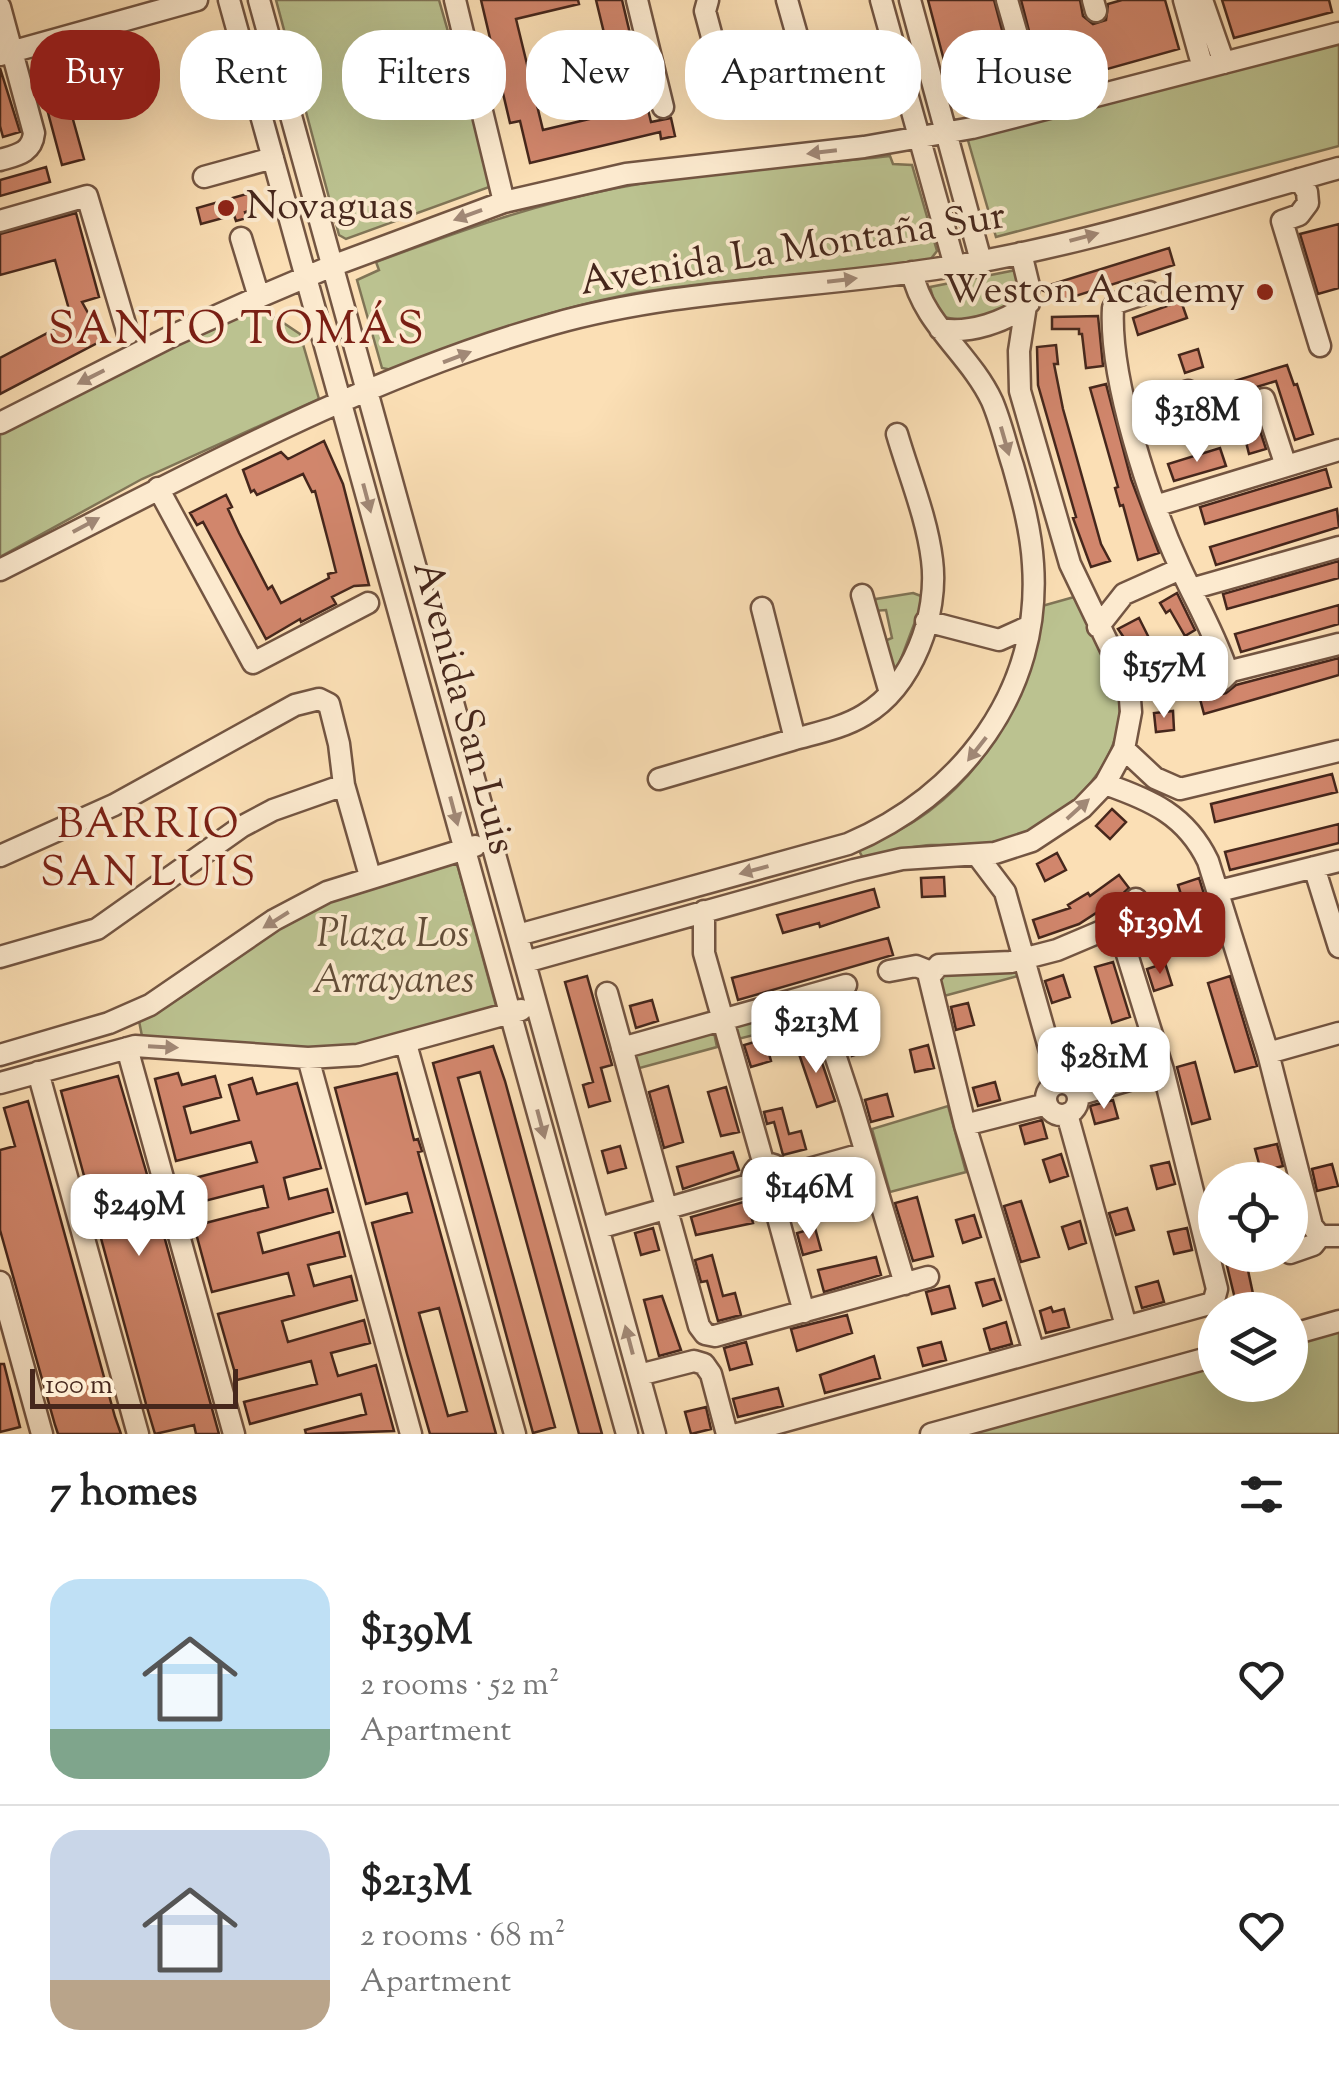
<!DOCTYPE html>
<meta charset="utf-8">
<style>
body{margin:0;font-family:"Sorts Mill Goudy",serif;background:#f2f2f2;color:#222;height:100vh;display:flex;flex-direction:column;font-size:38px;white-space:nowrap}
*{box-sizing:border-box;margin:0}
p{font-size:32px;color:#767676}
.icon{flex:none;width:55px;height:55px;fill:none;stroke:currentColor;stroke-width:2;stroke-linecap:round;stroke-linejoin:round}
.map{position:relative;height:1434px;overflow:hidden}
.details{display:flex;flex-direction:column;background:#fff;flex:1}
.details>*{flex:none}
.banner{position:absolute;left:30px;top:30px;width:1280px;height:90px;display:flex;gap:20px}
.tools{position:absolute;left:1198px;top:1162px;display:grid;gap:20px}
.tools a{display:grid;place-items:center;width:110px;height:110px;border-radius:50%;background:#fff;box-shadow:0 10px 40px #0002;font-size:50px}
.scale{position:absolute;left:30px;bottom:25px;width:208px;box-sizing:border-box;padding-left:10px;border:5px solid #46271c;border-top:0;font-size:28px;line-height:35px;white-space:nowrap;color:#46271c;-webkit-text-stroke:8px #fceacf;paint-order:stroke}
.price{position:absolute;translate:-50% -85px;padding:0 22px;border-radius:20px;background:#fff;color:#222;font-size:32px;line-height:65px;filter:drop-shadow(0 2px 5px #0008)}
.price::after{content:'';position:absolute;left:50%;top:60px;width:30px;height:22px;margin-left:-15px;background:inherit;clip-path:polygon(0 0,100% 0,50% 100%)}
.price.selected{background:#8f2418;color:#fff}
ul{padding:0;list-style:none}
li{display:flex;align-items:center;gap:30px;height:250px;padding:0 50px}
li+li{border-top:2px solid #e0e0e0}
li span{display:grid;place-items:center;flex:none;width:280px;height:200px;border-radius:30px;color:#555}
li>.icon{margin-inline-start:auto}
span .icon{width:120px;height:120px;fill:#fffc;stroke-width:1}
li b{font-size:42px}
h2{display:flex;justify-content:space-between;align-items:center;height:120px;padding:0 50px;font-size:42px}
.chip{padding:0 35px;border-radius:40px;background:#fff;box-shadow:0 10px 40px #0002;font-size:35px;line-height:90px}
.chip.selected{background:#8f2418;color:#fff}
.map>svg:first-child{display:block}
.green{fill:#bbc290;stroke:#807456;stroke-width:2.5}
.building{fill:#d1866c;stroke:#46271c;stroke-width:2.5;fill-rule:evenodd}
.lines{fill:none;stroke-linecap:round;stroke-linejoin:round}
.minor-casing{stroke:#735542;stroke-width:25}
.minor{stroke:#fceacf;stroke-width:20}
.oneway{fill:#a18876}
.poi-dot{fill:#8f2418;stroke:#fceacf;stroke-width:4}
.labels{text-anchor:middle;dominant-baseline:central;stroke-width:8;stroke-linejoin:round;paint-order:stroke}
.poi-label{font-size:40px;fill:#46271c;stroke:#fceacf;text-anchor:start}
.street-label{font-size:40px;fill:#46271c;stroke:#fceacf}
.park-label{font-size:40px;font-style:italic;fill:#634e39;stroke:#fceacf}
.neighbourhood-label{font-size:42px;letter-spacing:2.5px;fill:#7a1f14;stroke:#fceacf}
.quarter-label{font-size:45px;letter-spacing:2.5px;fill:#7a1f14;stroke:#fceacf}
</style>
<div class="map">
<svg width="1339" height="1434" viewBox="0 0 1339 1434">
<rect width="100%" height="100%" fill="#fbdfb5"/>
<filter id="stains"><feTurbulence type="fractalNoise" baseFrequency=".002" numOctaves="4"/><feColorMatrix values="0 0 0 0 .2 0 0 0 0 .09 0 0 0 0 .02 0 0 0 .5 -.17"/></filter>
<radialGradient id="worn" r=".72"><stop offset=".6" stop-color="#630" stop-opacity="0"/><stop offset="1" stop-color="#630" stop-opacity=".3"/></radialGradient>
<!-- green -->
<path class="green" d="M276,0H439L492,186L346,239L339,235Z
M1339,40V146L996,237L967,137Z
M890,156L893,164L912,165L937,251L930,260C836,274 742,276 648,291C560,305 475,337 392,370L382,368L357,280L379,270L376,262C455,233 534,204 617,188C707,171 800,166 890,156Z
M1016,270C1018,277 1022,286 1020,294C1013,317 956,326 938,314L930,287Z
M253,311L276,318L300,334L319,399L142,479L0,557V432L169,347Z
M913,593L921,596L922,603L898,667L892,670L882,642L892,638L886,610L873,611L872,604L876,599Z
M1074,597C1088,626 1109,656 1117,687C1134,753 1068,824 1007,839C981,846 957,844 931,845C908,846 885,853 863,858L857,847C962,817 1031,711 1042,606Z
M452,862L457,864L496,1006L494,1011C444,1025 394,1042 343,1048C280,1056 205,1042 142,1036L139,1021C194,995 240,950 293,919C342,891 398,878 452,862Z
M1016,970L1018,976L944,996L938,978L944,973Z
M812,1006L814,1020L738,1039L736,1026Z
M713,1028L717,1047L636,1069L632,1053Z
M948,1106L966,1172L890,1192L872,1129Z
M1339,1318V1434H921L1215,1353V1385H1290V1332Z"/>
<!-- building -->
<path class="building" d="M481,0H578L579,4L516,19L543,130L623,111L596,0H622L651,122L671,118L675,136L661,139L660,132L530,163L520,121L510,123Z
M928,0H994L1009,56L1020,65L1031,62L1035,54L1021,0H1080L1083,16L1093,24L1106,20L1108,4L1122,0H1165L1179,49L1007,97L1001,75L978,106L956,90L978,59L946,68Z
M1222,0H1329L1332,12L1234,38Z
M67,64L72,92L58,95L50,69Z
M0,68L20,132L3,137L0,126Z
M67,98L84,159L62,165L47,109L52,107L51,103Z
M46,167L50,182L0,196V180Z
M250,193L255,209L245,212L247,218L236,221L234,215L201,224L197,208Z
M76,213L99,297L82,302L103,340L0,394V358L72,320L55,260L0,275V234Z
M1339,224V288L1318,294L1300,234Z
M1169,248L1174,265L1063,300L1042,290L1043,287Z
M1181,301L1187,318L1138,335L1133,318Z
M1098,316L1103,366L1086,368L1082,334H1079V329H1052V317Z
M1056,345L1058,364H1054L1063,409L1101,544L1110,561L1091,567L1073,518L1076,517L1038,385L1037,347Z
M1198,349L1203,367L1185,373L1179,355Z
M1287,365L1294,385L1297,384L1313,434L1295,440L1276,381L1250,389L1251,403L1266,449L1249,454L1231,382Z
M1106,384L1131,479L1159,553L1138,560L1123,505L1120,506L1115,488L1118,487L1090,388Z
M1206,400L1212,417L1158,433L1154,417Z
M324,441L343,484L369,585L354,586L332,597L336,604L301,622L300,619L266,639L203,522L197,525L190,513L226,495L232,507L228,509L239,533L268,589L272,586L281,603L329,578L328,574L336,572L330,548L315,491L312,492L303,474L257,495L254,490L251,492L243,470L281,452L288,459Z
M1220,448L1226,466L1174,481L1168,464Z
M1326,469L1331,487L1205,524L1200,507Z
M1337,509L1339,527L1216,565L1210,547Z
M1339,561V578L1227,609L1223,594Z
M1177,593L1195,630L1185,636L1170,610L1166,613L1160,603Z
M1339,605V624L1241,652L1235,634Z
M1139,618L1156,652L1140,661L1118,629Z
M1339,658V675L1204,714L1200,699L1226,693L1236,685Z
M1167,673L1172,692L1154,696L1149,678Z
M1173,711L1174,730L1156,732L1154,713Z
M1332,774L1337,792L1215,822L1211,804Z
M1112,809L1126,822L1110,839L1096,826Z
M1339,824V843L1230,870L1225,852Z
M1057,853L1066,870L1045,881L1037,864Z
M1119,875L1129,888L1116,900L1079,924L1039,938L1033,920L1070,908L1068,905L1088,893L1090,896Z
M944,877L945,896L922,897L921,878Z
M1199,878L1216,933L1195,939L1178,885Z
M874,889L879,907L820,927L819,923L783,933L777,915Z
M888,938L893,955L738,1000L732,978Z
M1113,962L1130,1017L1112,1023L1095,967Z
M1165,963L1172,985L1154,991L1147,969Z
M1063,975L1070,997L1052,1003L1045,981Z
M587,976L612,1065L601,1068L610,1101L589,1107L583,1085L593,1082L565,982Z
M1230,976L1257,1066L1235,1072L1208,983Z
M652,1000L658,1021L636,1028L630,1006Z
M968,1003L974,1025L956,1030L951,1007Z
M863,1028L870,1050L852,1056L845,1034Z
M765,1039L771,1061L751,1067L744,1045Z
M816,1045L835,1101L817,1107L798,1051Z
M928,1045L934,1068L915,1072L910,1050Z
M493,1046L505,1081L602,1434H579L480,1072L458,1078L555,1427L533,1433L523,1397L433,1063Z
M1100,1050L1106,1072L1084,1078L1077,1056Z
M1195,1062L1210,1119L1192,1124L1177,1067Z
M178,1073L182,1085L215,1076L221,1097L184,1107L191,1133L239,1120L229,1085L252,1078L257,1094L297,1083L321,1168L284,1178L289,1199L327,1189L333,1212L258,1233L263,1253L339,1232L345,1256L308,1265L314,1286L351,1276L357,1300L282,1321L288,1342L364,1320L370,1343L331,1353L338,1376L376,1365L394,1431L306,1434L305,1430L366,1414L361,1394L250,1424L244,1402L317,1384L311,1361L237,1380L218,1314L294,1295L288,1273L212,1292L194,1226L268,1207L263,1186L189,1205L183,1181L257,1162L251,1142L176,1161L155,1079Z
M397,1073L414,1140L418,1139L422,1151L418,1152L421,1163L496,1434H430L407,1354L372,1223L412,1212L407,1193L366,1204L335,1088ZM439,1308L467,1411L448,1416L419,1313Z
M118,1076L146,1171L219,1434H196L194,1425L155,1434L146,1404L61,1091Z
M995,1082L1000,1100L978,1106L973,1088Z
M668,1086L683,1142L664,1148L649,1092Z
M726,1087L739,1132L721,1136L708,1092Z
M887,1094L893,1116L871,1122L865,1100Z
M1113,1100L1118,1118L1095,1124L1090,1106Z
M28,1101L115,1417L121,1434H58L55,1425L0,1230V1150L15,1146L4,1108Z
M782,1108L789,1134L801,1131L806,1149L783,1155L774,1122L767,1124L764,1112Z
M1042,1120L1047,1138L1025,1144L1020,1126Z
M1277,1144L1283,1166L1261,1171L1255,1149Z
M620,1146L626,1168L608,1173L602,1151Z
M733,1152L739,1170L683,1189L677,1167Z
M1061,1154L1068,1176L1050,1182L1043,1160Z
M1169,1162L1175,1184L1157,1189L1151,1166Z
M1332,1164L1338,1186L1317,1191L1312,1169Z
M816,1184L821,1202L799,1209L794,1191Z
M917,1197L933,1256L913,1261L895,1203Z
M747,1201L753,1223L696,1235L691,1217Z
M1021,1201L1039,1257L1021,1262L1004,1206Z
M1127,1208L1134,1230L1116,1235L1109,1213Z
M974,1215L981,1237L963,1243L956,1220Z
M1080,1221L1086,1243L1069,1249L1062,1227Z
M653,1228L659,1250L641,1255L635,1233Z
M815,1228L821,1250L803,1255L797,1233Z
M1187,1228L1192,1250L1174,1254L1168,1232Z
M712,1255L723,1296L735,1293L741,1315L718,1321L707,1281L701,1282L695,1260Z
M876,1257L881,1275L824,1292L818,1270Z
M1246,1261L1255,1303L1237,1307L1227,1266Z
M994,1279L1001,1300L983,1306L976,1283Z
M1158,1281L1164,1302L1142,1308L1136,1287Z
M949,1286L955,1308L932,1314L926,1292Z
M662,1296L681,1350L659,1356L644,1300Z
M1051,1307L1053,1312L1064,1309L1069,1327L1046,1333L1040,1311Z
M847,1315L852,1333L797,1351L791,1329Z
M1006,1322L1012,1344L990,1350L984,1329Z
M746,1342L752,1364L730,1370L724,1348Z
M941,1342L946,1360L923,1366L918,1348Z
M874,1356L880,1378L825,1393L820,1375Z
M0,1364H4L20,1427L0,1432Z
M778,1388L783,1406L738,1417L733,1399Z
M706,1407L711,1429L691,1434L685,1412Z"/>
<g class="lines">
<!-- minor casing -->
<g class="minor-casing">
<path id="minor" d="M229,0L627,1434
M259,0L655,1434
M455,0L504,202
M637,0L663,107
M708,0L705,11L720,67
M787,0L804,60
M881,0L955,266
M910,0L981,261
M1007,0L1022,52
M1093,0L1096,11
M1184,0L1203,68
M1202,0L1224,63
M0,7L34,133C32,153 17,155 0,160
M0,55L197,0
M204,177L273,158
M1299,179L1307,192L1308,203L1299,215L1282,221L1320,346
M0,221L87,196L128,334
M241,238L259,297
M1149,292L1116,303L1113,308C1109,379 1150,502 1180,567C1195,600 1213,631 1225,665L1231,671
M940,329C969,334 1007,322 1029,303
M1264,399L1286,466
M1128,411L1188,391
M0,423L174,335L259,297L332,266L504,202L626,174L864,147L972,128L1339,33
M158,488L253,663L368,603
M1155,506L1339,450
M0,570C180,480 358,379 553,324C677,289 808,289 935,269C1071,249 1206,205 1339,168
M1191,589L1339,547
M862,595L890,693
M762,608L795,739
M926,621L999,640L1030,626
M1098,627L1124,594L1180,569
M1202,686L1222,680L1231,671L1339,644
M1124,749L1155,778L1180,789L1339,751
M659,779C703,766 747,753 792,740C816,733 843,728 864,715C913,686 939,614 932,560C927,518 909,475 897,434
M1105,784C1151,800 1186,815 1208,861L1268,1053L1312,1226L1320,1236
M977,855L1005,892L1059,1083
M0,856L114,805L295,705L319,699L329,704L339,744L344,785L370,876
M1314,867L1339,947
M1219,891L1339,861
M704,911V953L764,1165
M1109,928L1136,899
M518,935L848,844C962,796 1042,691 1033,564C1031,530 1022,498 1013,466C1006,445 1001,422 992,401C970,354 923,324 912,272
M0,957L97,929L241,827L273,810L344,785
M525,962L854,870L902,859L995,853L1032,841L1082,808L1105,784L1124,749L1131,712L1129,687L1070,564L1020,391L1019,351L1029,286L1021,253
M889,971L916,966L931,972
M607,993L699,1326L705,1334L715,1336L928,1277
M815,994L851,1103L905,1284
M406,1044L515,1434
M127,1048L234,1434
M622,1048L846,985
M1268,1053L1339,1033
M0,1055L109,1023L150,1005L274,920L327,892L475,846
M308,1058L411,1434
M38,1072L138,1434
M1046 1099a16 16 0 1 1 32 0a16 16 0 1 1-32 0Z
M0,1083L135,1046L308,1058L358,1055L521,1010
M1078,1095L1163,1070
M1067,1114L1126,1326
M965,1125L1047,1104
M752 1180a16 16 0 1 1 32 0a16 16 0 1 1-32 0Z
M784,1176L866,1153
M772,1196L804,1312
M599,1228L752,1184
M1290,1253L1313,1245L1320,1236H1339
M0,1282L42,1434
M1290,1335L1339,1321
M639,1375L694,1361L704,1364L711,1374L727,1434
M738,1434L1209,1304L1214,1300L1217,1289L1163,1070L1122,938L1117,931L1109,928L1057,950L1011,962L939,965L929,977L965,1125L1034,1352
M931,1434L1215,1356"/>
</g>
<!-- minor -->
<use href="#minor" class="minor"/>
</g>
<!-- one-way arrows -->
<defs><path id="oneway-solid" d="M-6-.8H1V-3.2L6.5 0L1 3.2V.8H-6Z" transform="scale(2.5)"/></defs>
<g class="oneway">
<use href="#oneway-solid" transform="translate(822 152) rotate(173)"/>
<use href="#oneway-solid" transform="translate(468 215) rotate(160)"/>
<use href="#oneway-solid" transform="translate(1084 237) rotate(-15)"/>
<use href="#oneway-solid" transform="translate(842 280) rotate(-7)"/>
<use href="#oneway-solid" transform="translate(457 357) rotate(-21)"/>
<use href="#oneway-solid" transform="translate(91 377) rotate(153)"/>
<use href="#oneway-solid" transform="translate(1005 441) rotate(74)"/>
<use href="#oneway-solid" transform="translate(367 498) rotate(75)"/>
<use href="#oneway-solid" transform="translate(86 525) rotate(-28)"/>
<use href="#oneway-solid" transform="translate(977 749) rotate(128)"/>
<use href="#oneway-solid" transform="translate(1078 809) rotate(-42)"/>
<use href="#oneway-solid" transform="translate(454 811) rotate(75)"/>
<use href="#oneway-solid" transform="translate(754 870) rotate(165)"/>
<use href="#oneway-solid" transform="translate(276 920) rotate(148)"/>
<use href="#oneway-solid" transform="translate(163 1047) rotate(3)"/>
<use href="#oneway-solid" transform="translate(541 1124) rotate(75)"/>
<use href="#oneway-solid" transform="translate(629 1340) rotate(-105)"/>
</g>
<!-- markers -->
<g class="poi-dot">
<circle cx="226" cy="208" r="10"/>
<circle cx="1265" cy="292" r="10"/>
</g>
<g class="labels">
<!-- poi labels -->
<g class="poi-label">
<text x="246" y="208">Novaguas</text>
<text x="1245" y="292" text-anchor="end">Weston Academy</text>
</g>
<!-- street labels -->
<g class="street-label">
<text transform="translate(793 251) rotate(-9)">Avenida La Montaña Sur</text>
<text transform="translate(462 708) rotate(75)">Avenida San Luis</text>
</g>
<!-- park labels -->
<g class="park-label">
<text x="393" y="936">Plaza Los<tspan x="393" dy="46">Arrayanes</tspan></text>
</g>
<!-- neighbourhood labels -->
<g class="neighbourhood-label">
<text x="149" y="827">BARRIO<tspan x="149" dy="48">SAN LUIS</tspan></text>
</g>
<!-- quarter labels -->
<g class="quarter-label">
<text x="237" y="332">SANTO TOMÁS</text>
</g>
</g>
<rect width="100%" height="100%" filter="url(#stains)"/>
<rect width="100%" height="100%" fill="url(#worn)"/>
</svg>
<div class="tools">
<a><svg class="icon" aria-label="locate" viewBox="0 0 24 24"><circle cx="12" cy="12" r="6"/><path d="M12 2v4M12 18v4M2 12h4M18 12h4"/></svg></a>
<a><svg class="icon" aria-label="layers" viewBox="0 0 24 24"><path d="M12 4l9 5-9 5-9-5zM3 14l9 5 9-5"/></svg></a>
</div>
<div class="scale">100 m</div>
<b class="price" style="left:1197px;top:465px">$318M</b>
<b class="price" style="left:1164px;top:721px">$157M</b>
<b class="price selected" style="left:1160px;top:977px">$139M</b>
<b class="price" style="left:816px;top:1076px">$213M</b>
<b class="price" style="left:1104px;top:1112px">$281M</b>
<b class="price" style="left:809px;top:1242px">$146M</b>
<b class="price" style="left:139px;top:1259px">$249M</b>
<div class="banner">
<a class="chip selected">Buy</a>
<a class="chip">Rent</a>
<a class="chip">Filters</a>
<a class="chip">New</a>
<a class="chip">Apartment</a>
<a class="chip">House</a>
</div>
</div>
<section class="details">
<h2>7 homes<svg class="icon" aria-label="filters" viewBox="0 0 24 24"><path d="M4 7h16M4 17h16"/><circle cx="9" cy="7" r="2"/><circle cx="15" cy="17" r="2"/></svg></h2>
<ul>
<li><span style="background:linear-gradient(#bfe0f5 75%,#7fa58c 0)"><svg class="icon" aria-label="home" viewBox="0 0 24 24"><path d="M3 11l9-7 9 7M6 9v11h12V9"/></svg></span><div><b>$139M</b><p>2 rooms · 52 m²</p><p>Apartment</p></div><svg class="icon" aria-label="heart" viewBox="0 0 24 24"><path d="M12 20l-8-8c-3-5 5-10 8-4 3-6 11-1 8 4z"/></svg></li>
<li><span style="background:linear-gradient(#c9d6e8 75%,#b9a48a 0)"><svg class="icon" aria-label="home" viewBox="0 0 24 24"><path d="M3 11l9-7 9 7M6 9v11h12V9"/></svg></span><div><b>$213M</b><p>2 rooms · 68 m²</p><p>Apartment</p></div><svg class="icon" aria-label="heart" viewBox="0 0 24 24"><path d="M12 20l-8-8c-3-5 5-10 8-4 3-6 11-1 8 4z"/></svg></li>
</ul>
</section>
